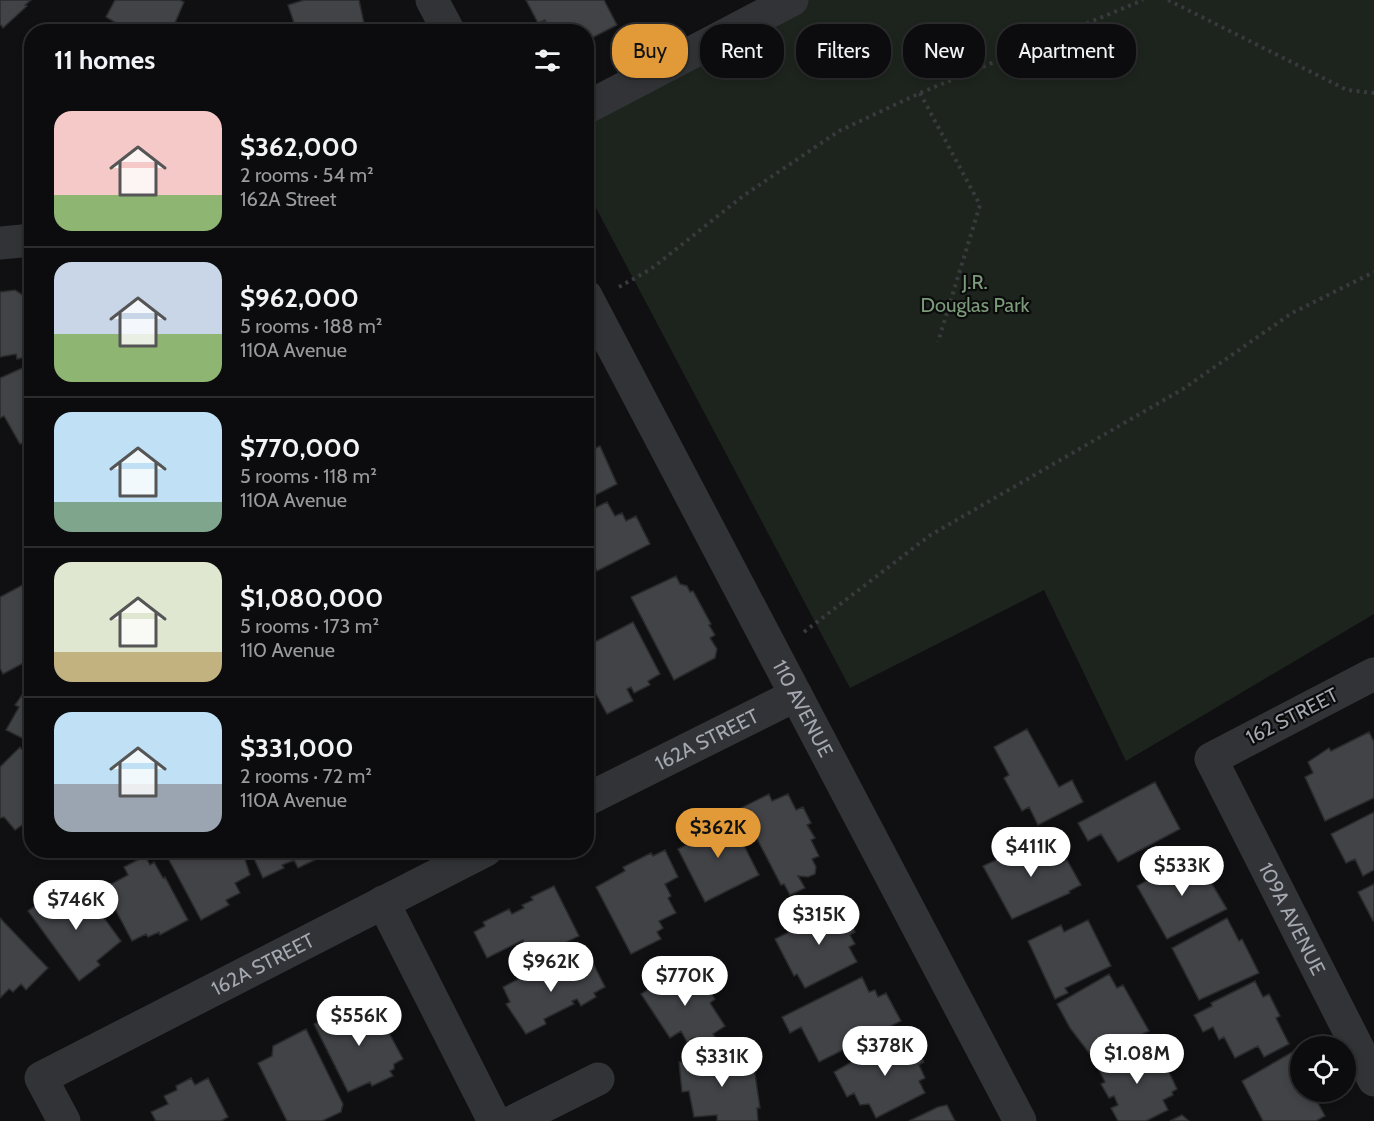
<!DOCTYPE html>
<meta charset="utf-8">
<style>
body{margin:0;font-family:Cabin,sans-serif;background:#151517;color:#f1f3f6;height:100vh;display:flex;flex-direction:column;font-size:22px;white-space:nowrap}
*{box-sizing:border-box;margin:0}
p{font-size:20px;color:#9a9b9e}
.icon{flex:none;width:33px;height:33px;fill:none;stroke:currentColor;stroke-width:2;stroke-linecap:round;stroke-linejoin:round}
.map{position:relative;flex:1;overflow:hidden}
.sheet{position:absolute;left:24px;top:24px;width:570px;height:834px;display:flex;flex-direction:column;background:#0c0c0e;border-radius:24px;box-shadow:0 3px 9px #0003,0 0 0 2px #2c2c2e}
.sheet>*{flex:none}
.hud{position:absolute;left:612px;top:24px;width:570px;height:54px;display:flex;gap:12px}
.buttons{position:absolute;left:1290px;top:1036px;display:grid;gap:12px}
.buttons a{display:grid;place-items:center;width:66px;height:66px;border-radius:50%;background:#0c0c0e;box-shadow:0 3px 9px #0003,0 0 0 2px #2c2c2e;font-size:30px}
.price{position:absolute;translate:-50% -51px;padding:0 14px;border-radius:21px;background:#fff;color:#222;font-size:20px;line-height:39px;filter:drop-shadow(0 2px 3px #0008)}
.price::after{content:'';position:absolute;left:50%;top:36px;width:18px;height:14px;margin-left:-9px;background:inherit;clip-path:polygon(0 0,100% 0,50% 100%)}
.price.current{background:#e29a38;color:#111}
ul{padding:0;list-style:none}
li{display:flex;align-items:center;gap:18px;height:150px;padding:0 30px}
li+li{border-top:2px solid #2c2c2e}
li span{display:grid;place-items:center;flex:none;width:168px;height:120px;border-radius:18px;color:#555}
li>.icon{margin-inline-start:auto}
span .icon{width:72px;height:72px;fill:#fffc;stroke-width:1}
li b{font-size:26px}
h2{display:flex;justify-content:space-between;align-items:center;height:72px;padding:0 30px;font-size:26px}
.chip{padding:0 21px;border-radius:24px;background:#0c0c0e;box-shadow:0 3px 9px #0003,0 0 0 2px #2c2c2e;font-size:21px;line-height:54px}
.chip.current{background:#e29a38;color:#111}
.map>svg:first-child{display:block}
.green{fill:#1d241d}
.building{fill:#424347;stroke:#2a2b2d;stroke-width:1.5}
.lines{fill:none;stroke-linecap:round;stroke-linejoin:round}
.path{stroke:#383a3d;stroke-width:4;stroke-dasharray:3 4.5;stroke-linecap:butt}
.minor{stroke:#323336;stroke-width:33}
.labels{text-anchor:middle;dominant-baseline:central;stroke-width:4.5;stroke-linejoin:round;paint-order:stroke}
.park-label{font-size:20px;fill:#7c9b7b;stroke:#0b0b0c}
.street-label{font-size:20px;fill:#a3a8b1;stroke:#0b0b0c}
</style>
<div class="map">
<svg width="1374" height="1121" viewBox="0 0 1374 1121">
<rect width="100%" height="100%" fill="#101012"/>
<!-- green -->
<path class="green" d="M800,0H1374V614L1126,761L1044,590L850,688L587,191V108Z"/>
<!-- building -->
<path class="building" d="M0,0H31L25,5L27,6L3,28L0,24Z
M115,0H180L184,2L171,32L157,27L154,32H131L106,17Z
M304,0H359L365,28L357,32H297L288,5Z
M526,0H604L617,25L586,41V32H545L542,27L547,24L545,20L538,23Z
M15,290L32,301V356L17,359L16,354L0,357V292Z
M29,365L32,439L20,444L4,416L0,418V378Z
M586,430L596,448L600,446L617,484L586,500Z
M607,502L615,516L622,513L626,521L636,516L650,544L597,571L593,564L586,568V512Z
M676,576L680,584L687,586L690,592L693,591L711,624L709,625L715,635L710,638L717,649L715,658L674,680L631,597Z
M28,582L32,589V662L28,664L27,661L3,674L0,668V597Z
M633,622L660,674L648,681L650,685L634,693L631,687L627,689L633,701L607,714L586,676V640L589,645Z
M27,680H32V743L6,730L19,707L15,705L24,692L28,694Z
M1027,729L1059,787L1072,780L1083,802L1038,825L1029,807L1022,811L1004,778L1009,775L994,747Z
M1369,732L1374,742V798L1325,821L1305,777L1313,773L1308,762L1329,748L1331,751Z
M20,747L32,761V818L15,830L4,817L0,818V767Z
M1155,782L1180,829L1118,862L1101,834L1088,841L1078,823Z
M769,794L772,801L788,794L796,810L803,807L811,823L807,825L815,838L811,840L819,856L812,859L816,867L815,874L808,877L798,876L805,888L790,895L784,884L781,885L741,808Z
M1374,812V870L1363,876L1355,859L1346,863L1331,834Z
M728,814L759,875L705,902L678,849L692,842L690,839L701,833L698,829Z
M1043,838L1058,865L1067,860L1081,885L1069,891L1070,893L1012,919L983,866Z
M171,850H242L250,875L235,883L240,893L226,900L229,905L201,920L168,858L171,857L168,852Z
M250,850H322L325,855L298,868L294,860L287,863L282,865L284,868L263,878Z
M665,850L678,877L665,884L671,896L668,898L676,913L659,921L663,928L657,932L661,939L631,954L596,887L625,871L623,867L651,853L653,856Z
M1194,854L1227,909L1167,939L1137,886Z
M145,856L150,865L154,862L163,878L165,877L188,920L160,935L159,932L148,937L146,934L132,941L104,888L128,875L124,867Z
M1374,884V921H1373L1358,892Z
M554,886L579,936L546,952L542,944L528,951L523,940L487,958L474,932L485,926L483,922L509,909L512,914L524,908L522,905L533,900L531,897Z
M83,889L121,941L97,961L100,965L79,981L28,911L52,894L61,905Z
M841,904L855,932L850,935L855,944L849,947L857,962L805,988L797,974L794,976L775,939L795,929L794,925Z
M0,918L48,968L26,990L21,984L13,992L9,989L0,998Z
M1227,918L1239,941L1242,939L1259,973L1199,1000L1172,948Z
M1088,920L1111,966L1065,988L1068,993L1055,999L1028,941L1061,925L1064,932Z
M591,959L605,987L594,993L596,997L581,1006L577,999L572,1001L574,1004L544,1019L546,1024L526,1034L506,1004L510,1002L503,987L543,966L545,971L559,964L562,969L567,967L569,971Z
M685,966L697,984L703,980L715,999L710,1003L725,1026L713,1034L715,1037L699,1048L693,1038L687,1042L681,1031L670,1038L641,994Z
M1109,974L1117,988L1123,985L1149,1031L1093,1058L1070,1028L1057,1004Z
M862,977L869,992L875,990L878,997L886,993L901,1021L819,1062L801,1027L790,1033L782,1017Z
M1255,981L1263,997L1269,994L1280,1016L1276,1018L1289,1044L1264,1057L1258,1046L1235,1058L1224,1037L1219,1040L1213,1027L1203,1032L1194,1015L1212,1006L1211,1003Z
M352,1005L357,1016L375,1007L403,1059L394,1064V1069L390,1071L393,1076L372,1086L370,1082L348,1092L314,1024Z
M306,1029L343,1104L341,1112L322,1121H287L258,1063L272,1056L273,1046Z
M910,1036L924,1062L919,1065L925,1078L919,1081L925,1093L876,1118L869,1104L860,1105L854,1093L847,1097L834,1072L872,1050L874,1054Z
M1146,1043L1159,1070L1166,1066L1177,1089L1172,1092L1173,1095L1163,1100L1168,1110L1146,1121H1118L1111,1108L1118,1105L1114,1096L1109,1098L1101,1084L1105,1082L1098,1068Z
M1296,1050L1300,1053V1092H1318L1322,1100L1318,1103L1325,1116L1316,1121H1263L1242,1081Z
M752,1054L760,1108H757L758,1121H717V1115L694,1117L689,1091L682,1092L679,1062Z
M191,1078L195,1085L208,1078L228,1117L221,1121H156L151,1112L168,1104L164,1096L177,1090L176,1086Z
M947,1105L955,1121H909L938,1107Z
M1182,1115L1189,1121H1170Z"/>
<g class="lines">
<!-- path -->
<path class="path" d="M1168,0L1347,90L1374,93
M920,93L980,205L938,342
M619,287L651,269L743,196L839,131L920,93L1143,0
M804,632L929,536L1183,389L1292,313L1374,272"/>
<!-- minor -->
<g class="minor">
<path d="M432,0L449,32"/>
<path d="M586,108L792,0"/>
<path d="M0,243L32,240"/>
<path id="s1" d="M586,296L1020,1121"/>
<path id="s2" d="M1374,674L1211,759L1374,1080"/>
<path id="s3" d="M586,800L796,695"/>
<path d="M383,902L494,1121"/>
<path id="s4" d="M64,1121L41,1078L486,850"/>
<path d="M514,1121L598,1079"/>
</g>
</g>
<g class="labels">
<!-- park labels -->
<g class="park-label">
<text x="975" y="282">J.R.<tspan x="975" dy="23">Douglas Park</tspan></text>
</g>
<!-- street labels -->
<g class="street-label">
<text stroke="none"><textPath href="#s1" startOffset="466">110 AVENUE</textPath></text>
<text transform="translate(1292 716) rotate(-27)">162 STREET</text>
<text stroke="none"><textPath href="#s3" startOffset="135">162A STREET</textPath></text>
<text stroke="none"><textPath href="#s2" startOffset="363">109A AVENUE</textPath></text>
<text stroke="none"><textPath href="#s4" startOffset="298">162A STREET</textPath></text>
</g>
</g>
</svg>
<div class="buttons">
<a><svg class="icon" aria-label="locate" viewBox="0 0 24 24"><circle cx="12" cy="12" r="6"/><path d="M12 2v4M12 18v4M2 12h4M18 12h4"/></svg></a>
</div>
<b class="price current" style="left:718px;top:859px">$362K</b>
<b class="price" style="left:1031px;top:878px">$411K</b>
<b class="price" style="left:1182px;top:897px">$533K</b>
<b class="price" style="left:76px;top:931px">$746K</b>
<b class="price" style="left:819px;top:946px">$315K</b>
<b class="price" style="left:551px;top:993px">$962K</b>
<b class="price" style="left:685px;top:1007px">$770K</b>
<b class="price" style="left:359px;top:1047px">$556K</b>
<b class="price" style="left:885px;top:1077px">$378K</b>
<b class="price" style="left:1137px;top:1085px">$1.08M</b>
<b class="price" style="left:722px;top:1088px">$331K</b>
<div class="hud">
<a class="chip current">Buy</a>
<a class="chip">Rent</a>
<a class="chip">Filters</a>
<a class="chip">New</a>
<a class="chip">Apartment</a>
</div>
<section class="sheet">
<h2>11 homes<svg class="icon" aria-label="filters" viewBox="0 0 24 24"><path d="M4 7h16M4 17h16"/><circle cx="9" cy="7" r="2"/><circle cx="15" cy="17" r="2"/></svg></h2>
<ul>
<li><span style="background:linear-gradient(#f6c9c9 70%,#8fb573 0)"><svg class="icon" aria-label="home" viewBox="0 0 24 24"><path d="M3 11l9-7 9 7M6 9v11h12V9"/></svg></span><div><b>$362,000</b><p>2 rooms · 54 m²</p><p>162A Street</p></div></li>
<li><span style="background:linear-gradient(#c9d6e8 60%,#8fb573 0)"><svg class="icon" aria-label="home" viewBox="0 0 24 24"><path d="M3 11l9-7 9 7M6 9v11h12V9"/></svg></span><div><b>$962,000</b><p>5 rooms · 188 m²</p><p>110A Avenue</p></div></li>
<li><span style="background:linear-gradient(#bfe0f5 75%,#7fa58c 0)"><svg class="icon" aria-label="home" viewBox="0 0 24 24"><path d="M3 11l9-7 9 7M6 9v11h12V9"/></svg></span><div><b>$770,000</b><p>5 rooms · 118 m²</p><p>110A Avenue</p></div></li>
<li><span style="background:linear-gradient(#dfe7d0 75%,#c2b280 0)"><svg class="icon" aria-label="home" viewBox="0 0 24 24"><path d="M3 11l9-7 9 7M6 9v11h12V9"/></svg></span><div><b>$1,080,000</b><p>5 rooms · 173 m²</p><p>110 Avenue</p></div></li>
<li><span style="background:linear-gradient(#bfe0f5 60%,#9aa5b1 0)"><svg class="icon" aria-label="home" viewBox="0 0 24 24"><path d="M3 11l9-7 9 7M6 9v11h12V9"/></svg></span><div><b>$331,000</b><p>2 rooms · 72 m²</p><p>110A Avenue</p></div></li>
</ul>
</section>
</div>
